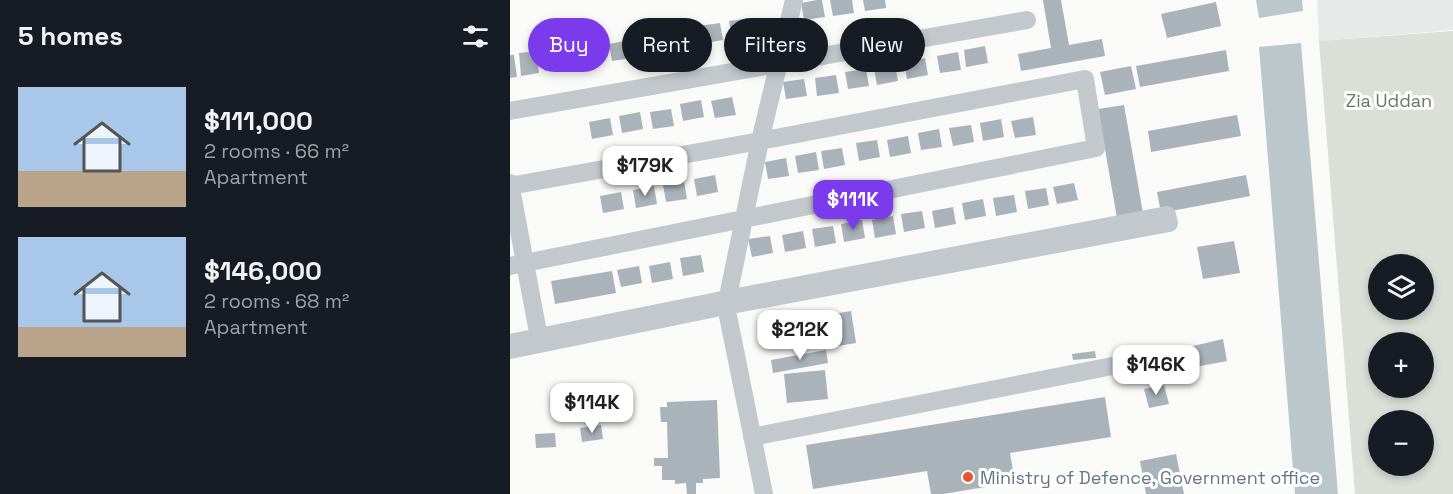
<!DOCTYPE html>
<meta charset="utf-8">
<style>
body{margin:0;font-family:"Space Grotesk",sans-serif;background:#20242c;color:#f1f3f6;height:100vh;display:flex;flex-direction:column;font-size:22px;white-space:nowrap}
*{box-sizing:border-box;margin:0}
p{font-size:20px;color:#9ea1a6}
.icon{flex:none;width:33px;height:33px;fill:none;stroke:currentColor;stroke-width:2;stroke-linecap:round;stroke-linejoin:round}
.map{position:relative;flex:1;overflow:hidden}
.sheet{display:flex;flex-direction:column;background:#171b24;width:510px}
.sheet>*{flex:none}
.banner{position:absolute;left:18px;top:18px;width:570px;height:54px;display:flex;gap:12px}
.fabs{position:absolute;left:858px;top:254px;display:grid;gap:12px}
.fabs a{display:grid;place-items:center;width:66px;height:66px;border-radius:50%;background:#171b24;box-shadow:0 3px 9px #0003;font-size:30px}
.price{position:absolute;translate:-50% -51px;padding:0 14px;border-radius:12px;background:#fff;color:#222;font-size:20px;line-height:39px;filter:drop-shadow(0 2px 3px #0008)}
.price::after{content:'';position:absolute;left:50%;top:36px;width:18px;height:14px;margin-left:-9px;background:inherit;clip-path:polygon(0 0,100% 0,50% 100%)}
.price.current{background:#7c3aed;color:#fff}
ul{padding:0;list-style:none}
li{display:flex;align-items:center;gap:18px;height:150px;padding:0 18px}
li span{display:grid;place-items:center;flex:none;width:168px;height:120px;border-radius:0px;color:#555}
li>.icon{margin-inline-start:auto}
span .icon{width:72px;height:72px;fill:#fffc;stroke-width:1}
li b{font-size:26px}
h2{display:flex;justify-content:space-between;align-items:center;height:72px;padding:0 18px;font-size:26px}
.pill{padding:0 21px;border-radius:27px;background:#171b24;box-shadow:0 3px 9px #0003;font-size:21px;line-height:54px}
.pill.current{background:#7c3aed;color:#fff}
main{display:flex;flex:1;min-height:0}
.map>svg:first-child{display:block}
.built{fill:#e8e9e9}
.green{fill:#dadfd7;fill-rule:evenodd}
.water{fill:#bbc7cb}
.building{fill:#aab3b9}
.lines{fill:none;stroke-linecap:round;stroke-linejoin:round}
.minor{stroke:#c3c8cc;stroke-width:18}
.poi-dot{fill:#e4572e;stroke:#fff;stroke-width:2}
.labels{text-anchor:middle;dominant-baseline:central;stroke-width:6;stroke-linejoin:round;paint-order:stroke}
.park-label{font-size:18px;fill:#687a64;stroke:#fff}
.poi-label{font-size:18px;fill:#657683;stroke:#fff;text-anchor:start}
</style>
<main>
<section class="sheet">
<h2>5 homes<svg class="icon" aria-label="filters" viewBox="0 0 24 24"><path d="M4 7h16M4 17h16"/><circle cx="9" cy="7" r="2"/><circle cx="15" cy="17" r="2"/></svg></h2>
<ul>
<li><span style="background:linear-gradient(#a9c7e8 70%,#b9a48a 0)"><svg class="icon" aria-label="home" viewBox="0 0 24 24"><path d="M3 11l9-7 9 7M6 9v11h12V9"/></svg></span><div><b>$111,000</b><p>2 rooms · 66 m²</p><p>Apartment</p></div></li>
<li><span style="background:linear-gradient(#a9c7e8 75%,#b9a48a 0)"><svg class="icon" aria-label="home" viewBox="0 0 24 24"><path d="M3 11l9-7 9 7M6 9v11h12V9"/></svg></span><div><b>$146,000</b><p>2 rooms · 68 m²</p><p>Apartment</p></div></li>
</ul>
</section>
<div class="map">
<svg width="943" height="494" viewBox="0 0 943 494">
<rect width="100%" height="100%" fill="#fafaf8"/>
<!-- built -->
<path class="built" d="M807,0H943V30L809,41Z"/>
<!-- green -->
<path class="green" d="M943,31V494H845L809,41ZM868,264H914V309H868ZM868,342H914V387H868ZM868,420H914V465H868Z"/>
<!-- water -->
<path class="water" d="M746,0H792L793,11L749,18Z
M791,43L828,494H785L749,47Z"/>
<!-- building -->
<path class="building" d="M307,0H312L315,17L294,20L291,3Z
M320,0H342L344,13L323,16Z
M353,0H375L376,8L355,11Z
M533,0H551L559,45L592,39L595,56L511,71L508,54L541,48Z
M706,2L711,26L657,38L651,14Z
M240,18L243,35L222,39L219,21Z
M210,23L213,40L191,44L188,26Z
M180,25L183,43L162,46L159,29Z
M148,33L151,51L130,54L127,37Z
M120,40L123,58L102,61L99,44Z
M86,45L89,63L68,66L65,49Z
M475,46L478,63L456,67L454,50Z
M53,50L56,67L35,71L32,54Z
M716,50L719,71L630,87L626,66Z
M26,51L29,73L11,76L9,53Z
M448,52L451,70L430,73L427,56Z
M0,55H4L7,77L0,78Z
M415,58L418,75L397,79L394,62Z
M385,64L388,81L367,85L364,68Z
M621,66L626,89L595,95L590,72Z
M356,69L359,86L338,89L335,72Z
M326,75L329,93L307,96L305,78Z
M294,79L297,96L276,99L273,82Z
M222,97L226,115L205,118L201,101Z
M191,100L194,117L173,121L170,104Z
M614,105L633,213L607,218L588,109Z
M161,109L164,126L143,129L140,112Z
M130,112L133,129L112,133L109,116Z
M727,115L731,136L641,152L638,131Z
M523,117L526,135L505,138L501,121Z
M100,118L103,135L82,139L79,122Z
M491,119L494,137L473,141L470,123Z
M461,125L464,142L443,146L439,128Z
M429,129L432,147L411,150L408,133Z
M398,136L401,153L380,157L377,140Z
M367,140L370,157L349,161L346,143Z
M332,148L335,165L314,169L311,151Z
M306,152L309,170L288,173L285,156Z
M276,158L279,176L258,179L255,162Z
M205,175L208,192L187,196L184,179Z
M736,175L740,196L651,213L647,192Z
M174,181L177,199L156,202L153,185Z
M564,183L568,200L547,204L543,187Z
M144,186L147,204L126,208L123,190Z
M536,188L539,205L518,209L515,191Z
M111,192L114,209L93,213L90,196Z
M504,195L507,212L486,216L483,198Z
M473,199L476,216L455,220L452,203Z
M443,207L446,224L425,228L422,211Z
M412,211L415,228L394,232L391,214Z
M383,216L386,234L365,238L362,220Z
M352,220L355,238L334,242L331,224Z
M323,226L326,243L305,247L302,229Z
M293,231L296,248L275,252L272,235Z
M260,236L263,253L242,257L238,239Z
M724,241L730,273L693,279L687,247Z
M191,255L194,272L173,276L170,258Z
M160,262L163,279L142,283L139,266Z
M129,266L132,283L111,287L107,270Z
M102,271L106,293L45,304L41,281Z
M341,311L346,343L322,347L317,315Z
M307,319V324L283,326V320Z
M281,327L283,338L266,341L264,330Z
M308,328L311,345L290,349L286,332Z
M713,339L717,361L685,367L683,346Z
M316,350L318,363L263,373L261,360Z
M585,351L586,358L563,360L562,354Z
M315,370L318,399L277,403L274,374Z
M654,385L659,404L639,408L634,389Z
M595,397L601,437L500,453L505,482L433,494H421L417,471L303,489L296,445Z
M207,400L210,478L193,479V483H186V494H177L176,483L165,484V480H152V466H144V458H158L157,422H151L150,407H157V402Z
M91,425L93,439L72,442L70,428Z
M45,433L46,447L26,448L25,434Z
M666,454L674,494H636L630,461Z"/>
<g class="lines">
<!-- minor -->
<path class="minor" d="M0,111L517,20
M0,183L30,343
M0,186L250,141L575,79L586,148L0,266
M0,343L217,299L657,215L659,223L216,306L0,350
M242,437L638,359
M254,494L216,306L250,141L284,0"/>
</g>
<!-- markers -->
<circle class="poi-dot" cx="458" cy="477" r="6"/>
<g class="labels">
<!-- park labels -->
<g class="park-label">
<text x="879" y="100">Zia Uddan</text>
</g>
<!-- poi labels -->
<g class="poi-label">
<text x="470" y="477">Ministry of Defence, Government office</text>
</g>
</g>
</svg>
<div class="fabs">
<a><svg class="icon" aria-label="layers" viewBox="0 0 24 24"><path d="M12 4l9 5-9 5-9-5zM3 14l9 5 9-5"/></svg></a>
<a>+</a>
<a>−</a>
</div>
<b class="price" style="left:135px;top:197px">$179K</b>
<b class="price current" style="left:343px;top:231px">$111K</b>
<b class="price" style="left:290px;top:361px">$212K</b>
<b class="price" style="left:646px;top:396px">$146K</b>
<b class="price" style="left:82px;top:434px">$114K</b>
<div class="banner">
<a class="pill current">Buy</a>
<a class="pill">Rent</a>
<a class="pill">Filters</a>
<a class="pill">New</a>
</div>
</div>
</main>
